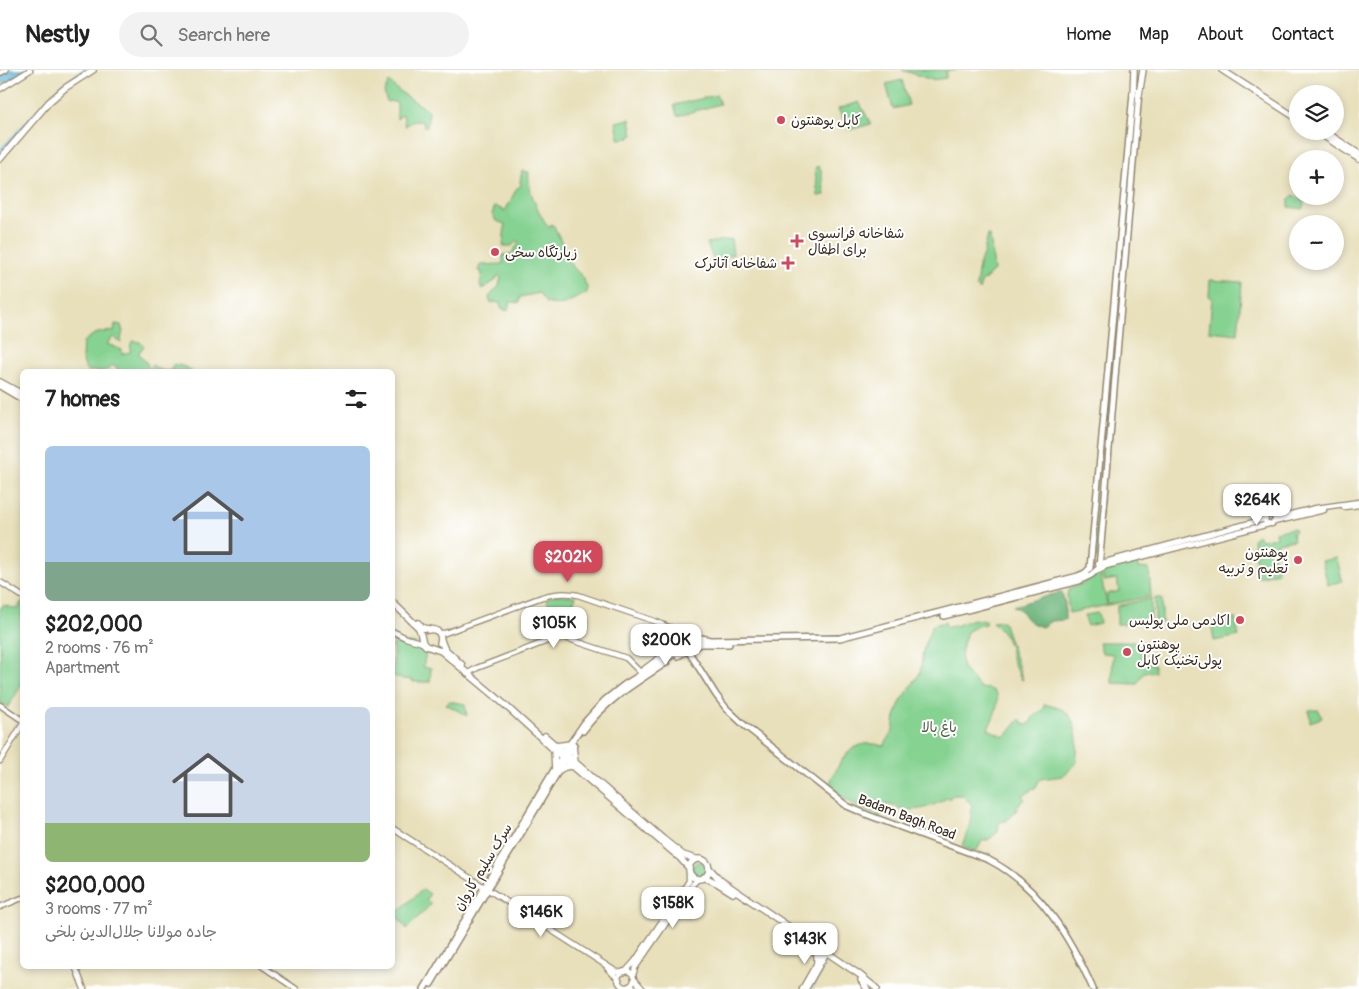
<!DOCTYPE html>
<meta charset="utf-8">
<style>
body{margin:0;font-family:Pangolin,"Playpen Sans Arabic",sans-serif;background:#f2f2f2;color:#222;height:100vh;display:flex;flex-direction:column;font-size:19px;white-space:nowrap}
*{box-sizing:border-box;margin:0}
p{font-size:16px;color:#767676}
.icon{flex:none;width:28px;height:28px;fill:none;stroke:currentColor;stroke-width:2;stroke-linecap:round;stroke-linejoin:round}
.map{position:relative;flex:1;overflow:hidden}
.sheet{position:absolute;left:20px;top:299px;width:375px;height:600px;display:flex;flex-direction:column;background:#fff;border-radius:8px;box-shadow:0 2px 8px #0003}
.sheet>*{flex:none}
.controls{position:absolute;left:1289px;top:15px;display:grid;gap:10px}
.controls a{display:grid;place-items:center;width:55px;height:55px;border-radius:50%;background:#fff;box-shadow:0 2px 8px #0003;font-size:25px}
.price{position:absolute;translate:-50% -42px;padding:0 11px;border-radius:10px;background:#fff;color:#222;font-size:16px;line-height:32px;filter:drop-shadow(0 1px 2px #0008)}
.price::after{content:'';position:absolute;left:50%;top:30px;width:15px;height:11px;margin-left:-8px;background:inherit;clip-path:polygon(0 0,100% 0,50% 100%)}
.price.on{background:#d1495b;color:#fff}
ul{padding:0;list-style:none}
li{display:grid;align-content:center;gap:10px;height:265px;padding:0 25px}
li span{display:grid;place-items:center;height:155px;border-radius:8px;color:#555}
li>.icon{margin-inline-start:auto}
span .icon{width:90px;height:90px;fill:#fffc;stroke-width:1}
li b{font-size:21px}
h2{display:flex;justify-content:space-between;align-items:center;height:60px;padding:0 25px;font-size:21px}
header{display:flex;align-items:center;gap:30px;box-sizing:border-box;height:70px;padding:0 25px;background:#fff;border-bottom:1px solid #e0e0e0}
header strong{font-size:24px}
nav{display:flex;gap:28px;margin-inline-start:auto;font-size:18px}
.search{width:350px;height:45px;background:#f2f2f2;display:flex;align-items:center;gap:12px;box-sizing:border-box;padding:0 18px;border-radius:28px;color:#767676;font-size:19px}
.map>svg:first-child{display:block}
.green{fill:#85d291;stroke:#607e58}
.forest{fill:#6cb47b;stroke:#546f4c}
.water{fill:#63bae0;stroke:#4f727f}
.lines{fill:none;stroke-linecap:round;stroke-linejoin:round}
.stream{stroke:#63bae0;stroke-width:1}
.canal{stroke:#63bae0;stroke-width:2.5}
.secondary-casing{stroke:#92856c;stroke-width:7}
.primary-casing{stroke:#92856c;stroke-width:8}
.trunk-casing{stroke:#92856c;stroke-width:8}
.secondary{stroke:#fff;stroke-width:4.5}
.primary{stroke:#fff;stroke-width:5}
.trunk{stroke:#fff;stroke-width:5.5}
.poi-dot{fill:#d1495b;stroke:#fff;stroke-width:2}
.labels{text-anchor:middle;dominant-baseline:central;stroke-width:4;stroke-linejoin:round;paint-order:stroke}
.poi-label{font-size:14px;fill:#3b2a1e;stroke:#fff;text-anchor:start}
.park-label{font-size:14px;fill:#515c40;stroke:#fff}
.street-label{font-size:14px;fill:#3b2a1e;stroke:#fff}
</style>
<header>
<strong>Nestly</strong>
<div class="search"><svg class="icon" aria-label="search" viewBox="0 0 24 24"><circle cx="10" cy="10" r="6"/><path d="M15 15l6 6"/></svg>Search here</div>
<nav><a>Home</a><a>Map</a><a>About</a><a>Contact</a></nav>
</header>
<div class="map">
<svg width="1359" height="919" viewBox="0 0 1359 919">
<rect width="100%" height="100%" fill="#fff"/>
<filter id="ink" filterUnits="userSpaceOnUse"><feTurbulence type="fractalNoise" baseFrequency=".02" numOctaves="2"/><feDisplacementMap in="SourceGraphic" scale="10" xChannelSelector="R" yChannelSelector="G"/><feConvolveMatrix kernelMatrix="1 2 1 2 8 2 1 2 1" color-interpolation-filters="sRGB"/></filter>
<filter id="wash" filterUnits="userSpaceOnUse"><feTurbulence type="fractalNoise" baseFrequency=".0096" numOctaves="4" result="noise"/><feDisplacementMap in="SourceGraphic" scale="20" xChannelSelector="R" yChannelSelector="G"/><feGaussianBlur stdDeviation="1.12" result="paint"/><feColorMatrix in="noise" values="0 0 0 0 0 0 0 0 0 0 0 0 0 0 0 0 0 1.4 0 .05"/><feComposite in="paint" operator="in"/></filter>
<g filter="url(#wash)">
<rect width="100%" height="100%" fill="#e8e0bb"/>
<!-- green -->
<path class="green" d="M902,0H956L946,1V8L932,10Z
M902,10L909,35L893,39L886,14Z
M389,12L399,21L429,41L427,57L423,56L424,53L419,51L410,52L409,54L405,56L403,44L397,49V33L390,31L387,32L384,22Z
M717,25L720,34L677,46L674,35Z
M859,32L871,54L849,60L838,39Z
M630,49L633,65L630,66V68L619,69L616,52Z
M818,96L821,100L825,125L818,126L815,98Z
M522,101L529,102C527,121 538,142 549,158L551,154L554,156L573,197L582,206L588,219L586,224C567,230 569,238 546,233L539,223L520,227L519,233L510,232L508,240L505,241V239L501,238L500,233L490,232L489,227L499,216L501,207L499,205L495,211L482,219L480,216L482,204L481,201H478L480,195L503,194V185L511,184L519,173L516,171L512,176H503L505,154L496,151L492,144L495,136L505,141L517,118L521,116L520,111Z
M1293,125L1304,131L1303,139L1289,137V129Z
M988,165H990L994,201L981,213L979,220L976,217L979,194L983,185Z
M731,169L733,184L714,192L707,173Z
M1210,210L1242,212L1238,264L1209,261L1212,229L1209,226Z
M115,254L121,255L123,262L122,264L121,273L113,267L107,274L122,280V284L130,282L131,273L134,271L140,272L144,276L140,281L139,284L148,295L147,298L149,299L152,295L160,300L170,301L174,294L185,297L192,301H117L118,298L111,295L109,299L103,301H86L82,288L83,272C92,264 102,260 114,262Z
M1101,399L1103,400V420L1097,488L1095,489L1093,488Z
M1294,458L1295,461L1292,463L1294,470L1277,473L1279,482L1273,484L1278,502L1257,507L1253,469L1258,465L1261,470L1276,467L1275,462Z
M1337,488L1342,511L1328,515L1322,491Z
M1137,492L1138,498L1149,499L1151,526L1069,543L1067,525L1069,518L1082,514L1100,503L1107,534V524L1119,521L1117,509L1104,511L1102,502L1121,495Z
M556,525L576,526L573,534L554,539L552,534L549,535L546,528Z
M1151,528V553L1117,554V536Z
M1155,528H1162V553H1155Z
M22,531V614L8,637L0,632V539L3,535L17,539Z
M1098,543L1100,553L1087,556L1085,545Z
M1235,548L1239,566L1214,571L1211,553Z
M973,549L987,551L985,554L977,556L967,562C963,573 957,592 966,602C971,608 976,611 980,618C984,619 989,618 992,620C1005,626 992,650 988,659L1005,667L1020,649L1025,655L1029,654L1034,646L1044,639V634C1051,636 1060,637 1066,642C1079,654 1078,678 1076,694L1063,706L1040,709L1036,717L1022,726L1025,729C1018,733 1019,737 1015,742C1012,746 1009,749 1006,751L999,752L998,762L988,770L982,771L976,782L962,777L970,754L972,735L962,725H953L949,729L948,727C935,736 918,742 903,739C896,737 890,734 884,735L880,747L857,737L828,717C840,691 850,666 884,676L893,661L895,647L900,633L920,603L923,581L932,555L945,552L946,557C957,557 964,552 973,549Z
M1003,551L1023,610H1022C1020,606 1018,603 1016,599C1007,578 1013,568 992,552Z
M1099,572H1143L1144,592L1154,594L1155,602H1144L1137,614L1112,613L1113,584L1102,583Z
M410,573L416,574L426,583L423,597L431,598L430,612H413V610L402,609L393,606V574Z
M449,631L465,634L467,646L446,634Z
M1309,640H1319L1322,648L1310,652Z
M692 799a7 7 0 1 1 14 0a7 7 0 1 1-14 0Z
M423,819L430,824L426,829L431,834L407,859L395,844Z"/>
<!-- forest -->
<path class="forest" d="M1058,523H1062L1065,533V550L1051,551L1042,557C1032,554 1025,550 1022,541L1013,536Z"/>
<!-- water -->
<path class="water" d="M10,0H27L0,15V6Z"/>
<g class="lines">
<!-- stream -->
<path class="stream" d="M812,919L825,895"/>
<!-- canal -->
<path class="canal" d="M0,81L60,17L84,0"/>
</g>
</g>
<g filter="url(#ink)">
<g class="lines">
<!-- secondary casing -->
<g class="secondary-casing">
<path id="secondary" d="M0,3L6,0
M0,19L30,0
M1344,437L1359,435
M1275,447V451L1272,454L1267,453L1265,451L1266,446L1270,444L1275,447H1279L1316,438L1359,432
M1274,452L1324,440
M1098,494L1265,449
M1098,500L1106,496L1269,454
M0,512L22,526
M392,561L406,568L423,573
M439,563H445L542,527C555,523 565,522 578,525L654,551L690,566L688,579
M467,604L477,598L558,567H563L626,588L640,602C657,590 681,568 703,572
M0,635L22,650
M0,691L22,655
M392,758L615,901L622,903
M0,837L22,828
M674,842C681,839 686,831 686,823
M75,896L84,919
M262,896L296,919
M607,898L619,910
M618 909a8 8 0 1 1 16 0a8 8 0 1 1-16 0Z
M625,902L635,891L689,811V801
M633,906L635,898L693,814L698,809
M634,909L643,919
M629,916L638,919
M802,919L824,880
M806,919L827,882"/>
</g>
<!-- primary casing -->
<g class="primary-casing">
<path id="primary" d="M944,546L1079,511L1091,505L1099,498L1139,22
M687,579L716,625L726,638L744,655L847,736L868,745L989,790C1040,816 1071,869 1093,919
M678,586L700,574H729
M583,661C605,631 635,613 666,593
M431,914L574,675
M424,919L567,678L585,652L605,630L624,615L679,581L687,567L693,566L710,570L840,568L1078,506L1085,503L1090,498L1133,23"/>
</g>
<!-- trunk casing -->
<g class="trunk-casing">
<path id="trunk" d="M1222,0L1298,49
M1133,25L1134,0
M1139,25L1143,0
M1316,61L1359,89
M1324,61L1359,84
M0,89L49,32L65,18L93,0
M0,312L22,324
M0,316L22,329
M392,532L419,558L423,573L426,576L441,581L495,626L562,687L680,788L689,798
M418,553L423,558L429,559
M428,560C437,558 443,564 440,573
M441,570L444,578L462,595
M545,666L663,769L683,785L696,789
M556,676L570,674
M573,676L575,692
M554,680L555,700
M559,700L565,697L572,696
M689 799a10 10 0 1 1 20 0a10 10 0 1 1-20 0Z
M709,798L720,810L860,905L877,919
M704,807L717,813L733,823
M814,871L822,873L829,872
M807,873L817,884V894
M861,910L867,919"/>
</g>
<!-- secondary -->
<use href="#secondary" class="secondary"/>
<!-- primary -->
<use href="#primary" class="primary"/>
<!-- trunk -->
<use href="#trunk" class="trunk"/>
</g>
</g>
<!-- markers -->
<g class="poi-dot">
<circle cx="781" cy="50" r="5"/>
<path d="M794.5 163.5h5v5h5v5h-5v5h-5v-5h-5v-5h5z"/>
<circle cx="495" cy="182" r="5"/>
<path d="M785.5 185.5h5v5h5v5h-5v5h-5v-5h-5v-5h5z"/>
<circle cx="1298" cy="490" r="5"/>
<circle cx="1240" cy="550" r="5"/>
<circle cx="1127" cy="582" r="5"/>
</g>
<g class="labels">
<!-- poi labels -->
<g class="poi-label">
<text x="791" y="50">کابل پوهنتون</text>
<text x="808" y="163">شفاخانه فرانسوی<tspan x="808" dy="16">برای اطفال</tspan></text>
<text x="505" y="182">زیارتگاه سخی</text>
<text x="777" y="193" text-anchor="end">شفاخانه آتاترک</text>
<text x="1288" y="482" text-anchor="end">پوهنتون<tspan x="1288" dy="16">تعلیم و تربیه</tspan></text>
<text x="1230" y="550" text-anchor="end">اکادمی ملی پولیس</text>
<text x="1137" y="574">پوهنتون<tspan x="1137" dy="16">پولی‌تخنیک کابل</tspan></text>
</g>
<!-- park labels -->
<g class="park-label">
<text x="939" y="657">باغ بالا</text>
</g>
<!-- street labels -->
<g class="street-label">
<text transform="translate(907 747) rotate(21)">Badam Bagh Road</text>
<text transform="translate(483 797) rotate(-59)">سرک سلیم کاروان</text>
</g>
</g>
</svg>
<div class="controls">
<a><svg class="icon" aria-label="layers" viewBox="0 0 24 24"><path d="M12 4l9 5-9 5-9-5zM3 14l9 5 9-5"/></svg></a>
<a>+</a>
<a>−</a>
</div>
<b class="price" style="left:1257px;top:456px">$264K</b>
<b class="price on" style="left:568px;top:513px">$202K</b>
<b class="price" style="left:554px;top:579px">$105K</b>
<b class="price" style="left:666px;top:596px">$200K</b>
<b class="price" style="left:673px;top:859px">$158K</b>
<b class="price" style="left:541px;top:868px">$146K</b>
<b class="price" style="left:805px;top:895px">$143K</b>
<section class="sheet">
<h2>7 homes<svg class="icon" aria-label="filters" viewBox="0 0 24 24"><path d="M4 7h16M4 17h16"/><circle cx="9" cy="7" r="2"/><circle cx="15" cy="17" r="2"/></svg></h2>
<ul>
<li><span style="background:linear-gradient(#a9c7e8 75%,#7fa58c 0)"><svg class="icon" aria-label="home" viewBox="0 0 24 24"><path d="M3 11l9-7 9 7M6 9v11h12V9"/></svg></span><div><b>$202,000</b><p>2 rooms · 76 m²</p><p>Apartment</p></div></li>
<li><span style="background:linear-gradient(#c9d6e8 75%,#8fb573 0)"><svg class="icon" aria-label="home" viewBox="0 0 24 24"><path d="M3 11l9-7 9 7M6 9v11h12V9"/></svg></span><div><b>$200,000</b><p>3 rooms · 77 m²</p><p>جاده مولانا جلال‌الدین بلخی</p></div></li>
</ul>
</section>
</div>
